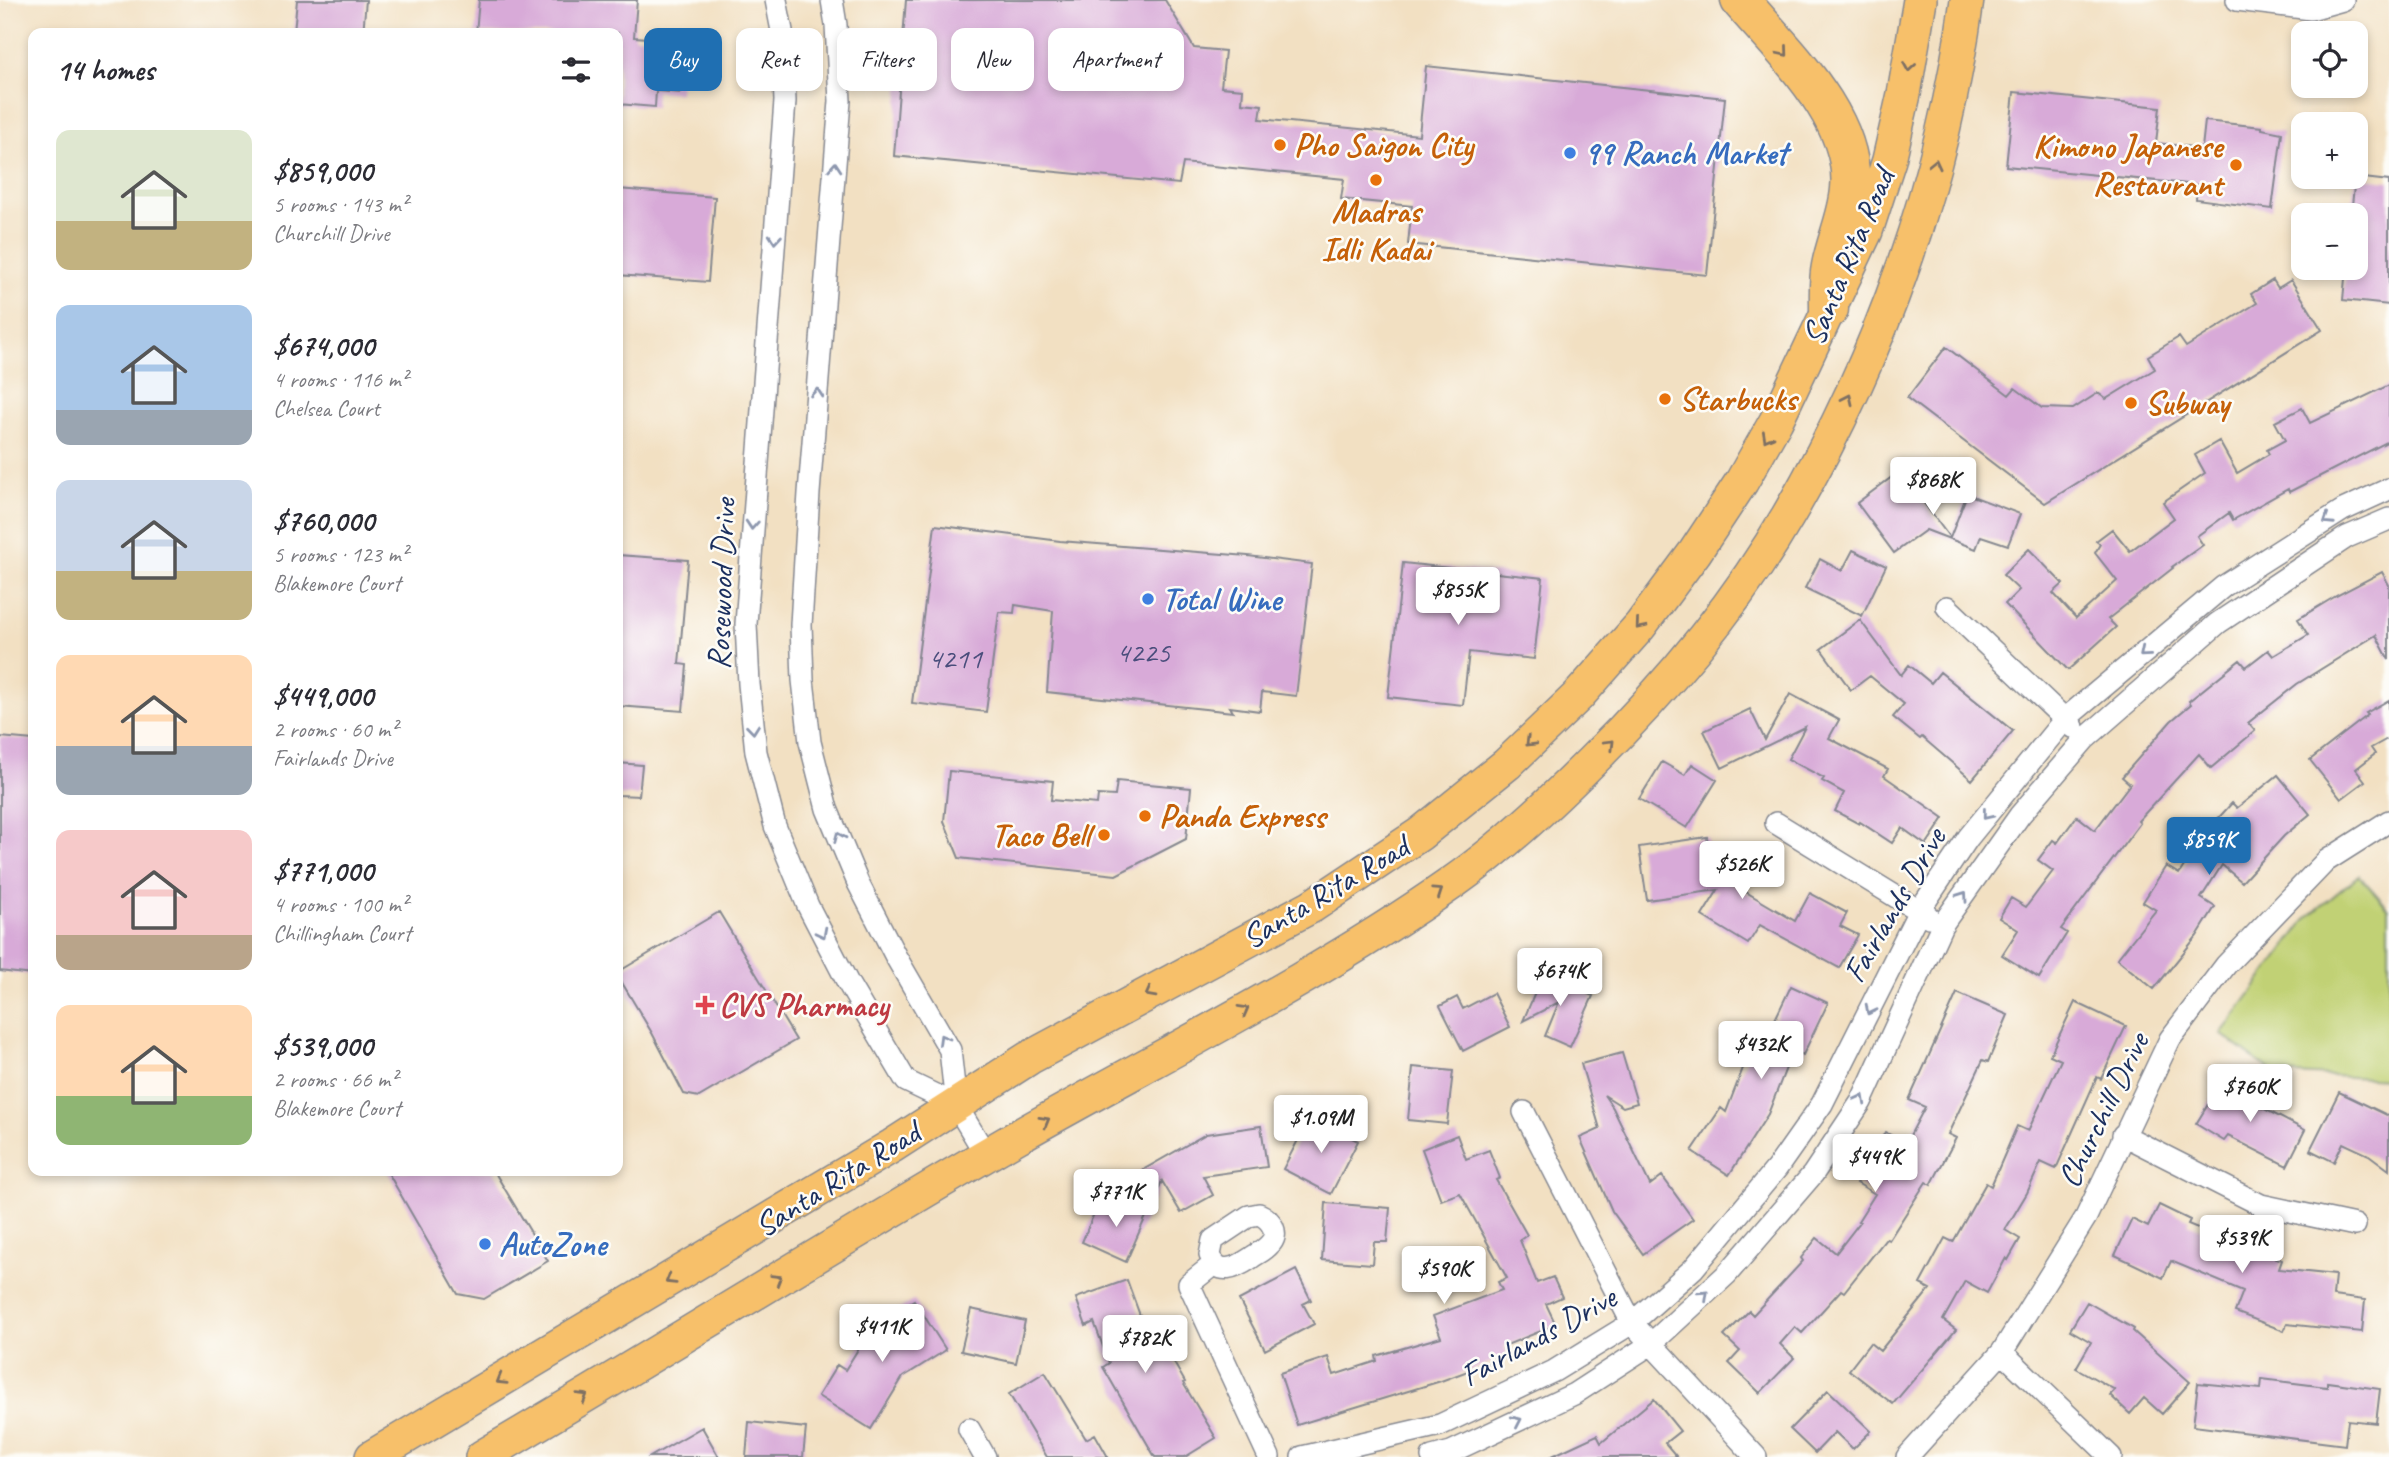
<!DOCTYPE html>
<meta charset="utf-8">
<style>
body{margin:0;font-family:Caveat,sans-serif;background:#f2f2f3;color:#2b2b33;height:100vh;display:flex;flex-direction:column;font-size:26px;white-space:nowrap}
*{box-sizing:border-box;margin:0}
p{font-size:23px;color:#7c7c81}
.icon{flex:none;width:38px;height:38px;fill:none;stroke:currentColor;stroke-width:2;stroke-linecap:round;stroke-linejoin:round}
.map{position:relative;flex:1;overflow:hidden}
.sheet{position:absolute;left:28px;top:28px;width:595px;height:1148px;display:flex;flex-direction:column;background:#fff;border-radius:14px;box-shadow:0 4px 10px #0003}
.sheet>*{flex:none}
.banner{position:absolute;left:644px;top:28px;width:665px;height:63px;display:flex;gap:14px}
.tools{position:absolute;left:2291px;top:21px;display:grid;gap:14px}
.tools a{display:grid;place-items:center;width:77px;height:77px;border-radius:14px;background:#fff;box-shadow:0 4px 10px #0003;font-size:35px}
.price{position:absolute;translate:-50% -60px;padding:0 16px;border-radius:7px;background:#fff;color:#222;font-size:23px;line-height:46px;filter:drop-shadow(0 2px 4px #0008)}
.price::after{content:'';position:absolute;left:50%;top:42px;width:21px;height:16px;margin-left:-10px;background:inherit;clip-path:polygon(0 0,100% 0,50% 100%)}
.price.on{background:#1f6fb2;color:#fff}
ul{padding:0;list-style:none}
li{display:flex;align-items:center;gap:21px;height:175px;padding:0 28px}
li span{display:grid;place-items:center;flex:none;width:196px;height:140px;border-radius:14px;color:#555}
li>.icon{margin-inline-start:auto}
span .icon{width:84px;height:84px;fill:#fffc;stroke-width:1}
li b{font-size:30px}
h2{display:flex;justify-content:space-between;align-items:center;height:84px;padding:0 28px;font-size:30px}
.chip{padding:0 24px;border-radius:14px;background:#fff;box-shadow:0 4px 10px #0003;font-size:24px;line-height:63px}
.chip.on{background:#1f6fb2;color:#fff}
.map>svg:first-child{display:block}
.green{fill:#c1d174;stroke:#6e8069;stroke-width:2}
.building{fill:#d8aad8}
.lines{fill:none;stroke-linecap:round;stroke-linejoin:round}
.minor-casing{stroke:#868890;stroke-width:24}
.primary-casing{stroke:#868890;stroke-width:36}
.motorway-casing{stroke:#868890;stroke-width:41}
.minor{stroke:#fff;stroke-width:21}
.primary{stroke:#f7c06b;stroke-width:33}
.motorway{stroke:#f7c06b;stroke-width:38}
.oneway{stroke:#7e7064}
.oneway2{stroke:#8d97ae}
.food-dot{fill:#e8710a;stroke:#fdfcf7;stroke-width:2.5}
.shop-dot{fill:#3f7fe0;stroke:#fdfcf7;stroke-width:2.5}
.health-dot{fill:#e0444e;stroke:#fdfcf7;stroke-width:2.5}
.labels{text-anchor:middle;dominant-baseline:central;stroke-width:5;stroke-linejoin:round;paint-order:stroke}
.number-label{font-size:30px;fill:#4a4e7c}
.food-label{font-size:33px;font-weight:bold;fill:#c56008;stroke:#fdfcf7;text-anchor:start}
.shop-label{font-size:33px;font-weight:bold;fill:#366cbe;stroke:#fdfcf7;text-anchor:start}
.street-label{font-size:33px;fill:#1b2f5e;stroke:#fdfcf7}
.health-label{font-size:33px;font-weight:bold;fill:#be3a42;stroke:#fdfcf7;text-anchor:start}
</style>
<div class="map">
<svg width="2389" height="1457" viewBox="0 0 2389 1457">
<rect width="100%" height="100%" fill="#fdfcf7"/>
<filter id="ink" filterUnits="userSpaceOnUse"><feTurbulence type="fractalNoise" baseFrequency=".0143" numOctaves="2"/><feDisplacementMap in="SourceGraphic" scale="14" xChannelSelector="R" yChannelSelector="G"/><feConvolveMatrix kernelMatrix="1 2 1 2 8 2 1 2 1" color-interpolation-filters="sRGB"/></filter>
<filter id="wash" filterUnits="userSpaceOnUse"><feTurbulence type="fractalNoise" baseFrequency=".00686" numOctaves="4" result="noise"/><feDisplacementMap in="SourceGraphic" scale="28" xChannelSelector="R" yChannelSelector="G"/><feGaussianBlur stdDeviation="1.57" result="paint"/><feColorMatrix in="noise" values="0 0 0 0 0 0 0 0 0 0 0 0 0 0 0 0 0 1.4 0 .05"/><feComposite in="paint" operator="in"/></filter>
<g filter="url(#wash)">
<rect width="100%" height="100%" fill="#f2e0c2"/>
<!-- green -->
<path class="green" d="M2359,875L2389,909V1079L2274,1073L2221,1034L2307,918Z"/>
<g id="blocks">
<!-- building -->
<path class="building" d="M297,0H366L363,33H294Z
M479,0H637L634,37L649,38V44L658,45L657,67L682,69L680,93L656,91L655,107L618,104V33H476Z
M906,0H1165L1194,48L1225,51L1221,87L1243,89L1242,103L1262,105L1260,119L1419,135L1426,66L1725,98L1707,275L1408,244L1412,206L1341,199L1344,179L1183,163L1179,184L894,156Z
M2014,92L2160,107L2156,143L2202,148L2205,121L2262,127V129L2282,133L2272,209L2196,199L2197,185L2006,166Z
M2355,177L2389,181V305L2343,300L2346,268H2356V215H2351Z
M618,189L715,197L708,282L618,275Z
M2273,280L2278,288L2291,280L2322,330L2045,503L1907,398L1946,347L2009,395L2015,388L2042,408L2073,409L2098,393L2106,399L2155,369L2148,356L2179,337L2186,347L2257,303L2251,294Z
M2389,385V441L2289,492L2288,489L2233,520L2229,513L2197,536L2203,545L2172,567L2173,568L2108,619L2116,627L2068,670L2005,604L2019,590L2003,575L2029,549L2063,584L2053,593L2076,618L2117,581L2095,553L2100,544L2096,541L2112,529L2130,551L2174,518L2163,502L2205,473L2195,455L2219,441L2237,473L2269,454L2267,450L2285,440L2275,422L2302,408L2310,423Z
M1900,471L1950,538L1967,494L2020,514L2008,545L1981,536L1976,549L1926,530L1894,553L1857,503Z
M935,525L1060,541L1248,556L1312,564L1296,696L1262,692L1260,711L1230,707L1233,712L1047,692L1053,611L1015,605L1014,613L999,612L986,712L912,703Z
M1853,550L1886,566L1862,616L1805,588L1820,559L1842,571Z
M618,555L688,560L679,664L687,665L683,711L618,706Z
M1403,563L1543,578L1534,659L1469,652L1463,705L1388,697Z
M2382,572L2389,585V660L2376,635L2297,684L2248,723L2255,731L2211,768L2199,754L2138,821L2140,823L2061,929L2067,933L2039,978L2002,955L2018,930L1999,918L2011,898L2026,907L2053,871L2038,860L2053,840L2057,843L2077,816L2095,830L2130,784L2122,777L2171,721L2191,704L2189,701L2240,660L2246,667L2268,650L2273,656L2308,635L2298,619L2336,596Z
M1860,620L1901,675L1909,665L1931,683L1940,672L2013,731L1972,780L1922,737L1920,739L1893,717L1904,704L1870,676L1851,690L1821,649Z
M1790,694L1839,720L1829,738L1888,769L1884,776L1944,818L1926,845L1902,828L1892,843L1860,822L1859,824L1835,811L1844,793L1822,781L1824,778L1788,759L1805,727L1722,768L1704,731L1750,709L1765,740Z
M2389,700V738L2371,748L2375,754L2356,769L2365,781L2341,799L2310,760L2368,715L2366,713Z
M0,737L33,740V975L0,971Z
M1662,762L1685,775L1692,764L1717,780L1687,828L1639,799Z
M618,763L642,765L639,796L618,795Z
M949,771L1053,781L1051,800L1097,804L1098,795L1115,796L1117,781L1191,788L1186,839L1116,875L959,858L944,821Z
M2278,775L2310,814L2284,836L2242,882L2222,865L2201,898L2215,907L2197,936L2154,989L2117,959L2156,910L2143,902L2166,866L2179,874L2198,844L2197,842L2232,803L2237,808Z
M1707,837L1712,872L1795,921L1810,893L1847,913L1840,926L1858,935L1839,968L1760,925L1748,944L1702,916L1718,890L1647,900L1639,847Z
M719,912L796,1040L699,1097L684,1094L652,1033L618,976V972Z
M1543,974L1593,996L1570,1047L1545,1036L1559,1002L1523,1021Z
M1791,986L1828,1003L1803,1055L1793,1050L1768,1114L1729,1175L1692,1151L1721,1108L1726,1112L1750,1050L1759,1053Z
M1493,993L1510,1027L1463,1051L1440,1006L1457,997L1463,1009Z
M1957,993L2008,1015L1988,1062L1983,1060L1948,1134L1956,1138L1931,1185L1926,1182L1889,1240L1886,1239L1844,1292L1841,1290L1802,1333L1795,1327L1780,1344L1794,1358L1760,1393L1729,1363L1740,1351L1724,1336L1749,1311L1753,1315L1803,1261L1801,1258L1817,1238L1836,1253L1860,1222L1858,1221L1875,1194L1857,1183L1875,1155L1873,1154L1885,1132L1906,1143L1925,1107L1909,1100Z
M2075,1002L2126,1026L2101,1079L2097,1077L2056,1169L2041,1162L2027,1193L2005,1230L2020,1239L2008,1260L2006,1258L1987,1293L1965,1281L1943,1320L1956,1330L1893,1404L1849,1370L1870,1343L1880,1351L1930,1289L1920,1284L1945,1238L1953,1242L1986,1183L1991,1186L2017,1126L2028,1131L2061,1060L2050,1055Z
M1622,1053L1637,1103L1623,1107L1604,1095L1613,1108L1650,1185L1662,1176L1693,1219L1643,1254L1612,1211L1580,1138L1600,1129L1581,1064Z
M1413,1067L1453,1071L1447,1124L1408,1120Z
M2223,1080L2251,1097L2249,1101L2305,1130L2287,1166L2228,1136L2224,1141L2196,1124Z
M2339,1092L2389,1116V1170L2369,1155L2343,1143L2334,1162L2310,1150Z
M1310,1117L1358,1141L1331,1194L1283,1169Z
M1261,1126L1267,1167L1203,1176L1213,1195L1181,1213L1162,1181L1152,1203L1136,1174L1206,1134Z
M1457,1135L1466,1159L1489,1150L1500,1178L1496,1180L1527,1235L1520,1240L1537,1283L1553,1277L1562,1297L1546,1304L1556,1325L1504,1346L1508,1356L1441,1381L1297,1425L1280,1373L1328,1357L1334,1375L1377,1361L1376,1356L1441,1337L1433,1316L1502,1290L1498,1282L1507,1278L1460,1193L1441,1200L1422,1149Z
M387,1171H494L548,1261L484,1299L458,1294Z
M1115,1197L1148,1212L1126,1262L1082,1242L1095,1211L1107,1216Z
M1326,1203L1390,1208L1387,1242H1374L1372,1264L1322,1260Z
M2159,1205L2190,1220L2188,1224L2257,1253L2258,1251L2282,1260L2279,1269L2335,1275L2333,1296L2365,1300L2362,1332L2287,1324L2284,1331L2235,1312L2243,1291L2171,1261L2163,1278L2115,1255L2132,1219L2148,1227Z
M1296,1270L1311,1300L1303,1304L1314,1324L1265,1350L1239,1300Z
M1127,1280L1149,1340L1158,1335L1185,1382L1183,1383L1216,1438L1185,1457H1155L1103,1367L1109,1363L1094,1322L1086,1326L1076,1298Z
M914,1300L946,1350L903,1377L871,1429L818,1396L837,1365L845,1370L872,1327Z
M2087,1302L2134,1329L2133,1331L2190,1382L2162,1414L2144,1398L2130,1414L2110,1395L2115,1390L2076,1368L2091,1342L2070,1330Z
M971,1309L1025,1321L1016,1363L961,1351Z
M1045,1372L1086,1439L1095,1434L1108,1457H1047L1009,1394Z
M2262,1379L2327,1387V1382L2380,1389L2376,1423L2348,1420L2345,1445L2193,1426L2198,1383L2261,1389Z
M1828,1390L1871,1431L1853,1449L1835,1432L1815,1453L1790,1429Z
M1654,1399L1680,1431L1665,1443L1677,1457H1550L1597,1435L1601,1443Z
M749,1422L806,1428L803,1457H746Z
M702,1427L719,1457H650Z"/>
</g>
</g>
<g filter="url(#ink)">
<use href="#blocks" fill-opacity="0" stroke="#868890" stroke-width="2"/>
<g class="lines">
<!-- minor casing -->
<g class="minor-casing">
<path id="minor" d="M776,0L782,31L785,101L746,624L749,684L756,752L775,826L808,906L848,983L906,1081L956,1105
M832,0L836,25L840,101L809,493L801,625L803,680L810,742L827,809L858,883L896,957L950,1050L956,1105L986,1155
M2237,0L2311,9L2343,0
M1947,607L2073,727
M1776,823L1929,917
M1524,1112L1632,1323L1756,1457
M2123,1135L2261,1205L2355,1225
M1259,1214C1271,1219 1281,1234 1269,1245C1264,1251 1256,1254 1251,1258C1236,1268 1218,1277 1210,1255L1213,1240L1249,1216Z
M1214,1264L1189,1284L1269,1457
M2002,1352L2111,1457
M969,1429L985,1457
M1302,1457L1440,1425L1554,1371L1632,1323L1693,1269L1777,1168L1822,1104L1919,911L1968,838L2065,719L2224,586L2343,510L2389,489
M1432,1457L1451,1452L1574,1394L1651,1344L1727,1274L1813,1174L1861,1102L1942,925L2020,815L2085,739L2218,623L2347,537L2389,519
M1907,1457L2002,1352L2086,1217L2170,1039L2226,965L2326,861L2389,821"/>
</g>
<!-- primary casing -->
<g class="primary-casing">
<path id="primary" d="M372,1457L892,1146L1029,1058L1312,906L1420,834L1507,764L1578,696L1640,626L1695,552L1742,481L1776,421L1866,231L1889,160L1904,94L1920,0
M482,1457C661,1352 837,1241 1017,1137C1163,1054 1314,980 1452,883C1502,848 1548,805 1592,761C1666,688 1737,604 1789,514C1881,356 1943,181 1967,0"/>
</g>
<!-- motorway casing -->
<g class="motorway-casing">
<path id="motorway" d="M1740,0C1782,50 1857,118 1850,189C1848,216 1836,240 1831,266C1828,280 1829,295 1829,309"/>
</g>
<!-- minor -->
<use href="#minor" class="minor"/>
<!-- primary -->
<use href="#primary" class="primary"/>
<!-- motorway -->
<use href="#motorway" class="motorway"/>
</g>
<!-- one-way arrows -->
<defs><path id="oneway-chevron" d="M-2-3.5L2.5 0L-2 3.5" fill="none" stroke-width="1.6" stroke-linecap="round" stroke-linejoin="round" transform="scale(1.75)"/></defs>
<g class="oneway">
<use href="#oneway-chevron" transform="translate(1784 52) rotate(50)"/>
<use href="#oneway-chevron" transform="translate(1909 67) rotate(99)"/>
<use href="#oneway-chevron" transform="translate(1935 164) rotate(-77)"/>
<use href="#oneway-chevron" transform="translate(1848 399) rotate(-65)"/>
<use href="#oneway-chevron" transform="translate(1767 437) rotate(119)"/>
<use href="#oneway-chevron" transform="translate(1640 625) rotate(130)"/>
<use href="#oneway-chevron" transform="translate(1530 742) rotate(136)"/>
<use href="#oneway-chevron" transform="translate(1610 744) rotate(-45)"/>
<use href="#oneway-chevron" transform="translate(1438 892) rotate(-34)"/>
<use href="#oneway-chevron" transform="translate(1150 993) rotate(152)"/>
<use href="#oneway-chevron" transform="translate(1244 1010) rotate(-29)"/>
<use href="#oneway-chevron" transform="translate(1045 1121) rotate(-30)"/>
<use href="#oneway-chevron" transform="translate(777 1279) rotate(-31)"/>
<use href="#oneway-chevron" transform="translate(670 1280) rotate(149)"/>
<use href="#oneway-chevron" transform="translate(501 1380) rotate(149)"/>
<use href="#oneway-chevron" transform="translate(583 1397) rotate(-31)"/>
</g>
<g class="oneway2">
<use href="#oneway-chevron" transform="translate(835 167) rotate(-86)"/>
<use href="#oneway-chevron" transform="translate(775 239) rotate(95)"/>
<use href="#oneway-chevron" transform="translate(817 393) rotate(-85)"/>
<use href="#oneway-chevron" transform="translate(2328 520) rotate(147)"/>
<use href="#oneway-chevron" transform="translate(752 525) rotate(94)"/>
<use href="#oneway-chevron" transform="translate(2144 653) rotate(140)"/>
<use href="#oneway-chevron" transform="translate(753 729) rotate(84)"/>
<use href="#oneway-chevron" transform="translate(1987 815) rotate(129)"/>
<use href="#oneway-chevron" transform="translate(839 837) rotate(-113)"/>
<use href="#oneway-chevron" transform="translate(1963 896) rotate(-55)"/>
<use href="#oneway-chevron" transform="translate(822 933) rotate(63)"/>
<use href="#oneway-chevron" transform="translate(1870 1010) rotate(117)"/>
<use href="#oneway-chevron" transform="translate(943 1039) rotate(-120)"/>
<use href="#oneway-chevron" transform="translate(1861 1099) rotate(-62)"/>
<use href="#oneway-chevron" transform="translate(1704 1295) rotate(-43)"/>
<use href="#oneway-chevron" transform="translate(1517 1421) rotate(-25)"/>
</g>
</g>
<!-- markers -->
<g class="food-dot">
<circle cx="1280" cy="145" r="7"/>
<circle cx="2236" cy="165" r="7"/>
<circle cx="1376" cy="180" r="7"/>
<circle cx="1665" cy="399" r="7"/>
<circle cx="2131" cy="403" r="7"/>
<circle cx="1145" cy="816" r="7"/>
<circle cx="1104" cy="835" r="7"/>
</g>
<g class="shop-dot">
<circle cx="1570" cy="153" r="7"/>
<circle cx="1148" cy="599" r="7"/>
<circle cx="485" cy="1244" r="7"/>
</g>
<path class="health-dot" d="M701.5 994.5h7v7h7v7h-7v7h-7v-7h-7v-7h7z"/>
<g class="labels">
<!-- number labels -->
<g class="number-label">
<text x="1143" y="652">4225</text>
<text x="955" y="658">4211</text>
</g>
<!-- food labels -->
<g class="food-label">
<text x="1294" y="145">Pho Saigon City</text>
<text x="2222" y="146" text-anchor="end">Kimono Japanese<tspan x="2222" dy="38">Restaurant</tspan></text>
<text x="1376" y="211" text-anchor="middle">Madras<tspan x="1376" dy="38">Idli Kadai</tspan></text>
<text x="1679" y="399">Starbucks</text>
<text x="2145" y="403">Subway</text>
<text x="1159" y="816">Panda Express</text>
<text x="1090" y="835" text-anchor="end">Taco Bell</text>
</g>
<!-- shop labels -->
<g class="shop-label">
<text x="1584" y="153">99 Ranch Market</text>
<text x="1162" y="599">Total Wine</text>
<text x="499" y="1244">AutoZone</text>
</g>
<!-- street labels -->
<g class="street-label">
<text transform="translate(1848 257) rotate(-67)">Santa Rita Road</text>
<text transform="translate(721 584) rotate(-88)">Rosewood Drive</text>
<text transform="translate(1325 892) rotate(-31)">Santa Rita Road</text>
<text transform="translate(1894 905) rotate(-60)">Fairlands Drive</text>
<text transform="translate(2103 1110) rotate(-64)">Churchill Drive</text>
<text transform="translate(837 1179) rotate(-32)">Santa Rita Road</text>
<text transform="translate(1538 1336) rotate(-29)">Fairlands Drive</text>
</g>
<!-- health labels -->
<g class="health-label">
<text x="719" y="1005">CVS Pharmacy</text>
</g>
</g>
</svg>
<div class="tools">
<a><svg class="icon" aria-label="locate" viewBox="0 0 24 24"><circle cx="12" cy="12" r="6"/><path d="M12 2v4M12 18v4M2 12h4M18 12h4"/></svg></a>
<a>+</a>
<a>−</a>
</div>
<b class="price" style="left:1933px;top:517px">$868K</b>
<b class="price" style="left:1458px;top:627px">$855K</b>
<b class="price on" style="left:2209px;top:877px">$859K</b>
<b class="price" style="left:1742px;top:901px">$526K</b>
<b class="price" style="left:1560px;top:1008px">$674K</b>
<b class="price" style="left:1761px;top:1081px">$432K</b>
<b class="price" style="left:2250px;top:1124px">$760K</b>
<b class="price" style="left:1321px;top:1155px">$1.09M</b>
<b class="price" style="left:1875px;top:1194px">$449K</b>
<b class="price" style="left:1116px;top:1229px">$771K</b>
<b class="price" style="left:2242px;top:1275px">$539K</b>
<b class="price" style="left:1444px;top:1306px">$590K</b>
<b class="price" style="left:882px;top:1364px">$411K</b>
<b class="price" style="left:1145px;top:1375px">$782K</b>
<div class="banner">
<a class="chip on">Buy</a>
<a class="chip">Rent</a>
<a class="chip">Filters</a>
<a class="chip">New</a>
<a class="chip">Apartment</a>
</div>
<section class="sheet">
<h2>14 homes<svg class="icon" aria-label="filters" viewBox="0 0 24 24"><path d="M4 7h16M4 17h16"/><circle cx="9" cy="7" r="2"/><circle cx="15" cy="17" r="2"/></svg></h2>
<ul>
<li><span style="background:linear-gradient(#dfe7d0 65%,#c2b280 0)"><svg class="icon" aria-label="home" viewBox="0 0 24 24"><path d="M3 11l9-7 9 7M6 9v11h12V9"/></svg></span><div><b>$859,000</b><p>5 rooms · 143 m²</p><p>Churchill Drive</p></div></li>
<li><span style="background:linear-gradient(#a9c7e8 75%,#9aa5b1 0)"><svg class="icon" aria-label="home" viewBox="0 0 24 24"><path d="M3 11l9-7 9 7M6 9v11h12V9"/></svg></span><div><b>$674,000</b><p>4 rooms · 116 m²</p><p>Chelsea Court</p></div></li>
<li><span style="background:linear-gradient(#c9d6e8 65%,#c2b280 0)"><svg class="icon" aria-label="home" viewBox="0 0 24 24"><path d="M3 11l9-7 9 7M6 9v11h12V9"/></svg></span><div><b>$760,000</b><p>5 rooms · 123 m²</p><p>Blakemore Court</p></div></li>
<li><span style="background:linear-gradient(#ffd9b3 65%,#9aa5b1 0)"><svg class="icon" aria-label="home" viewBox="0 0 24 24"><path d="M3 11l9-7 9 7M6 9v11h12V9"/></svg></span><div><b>$449,000</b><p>2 rooms · 60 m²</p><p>Fairlands Drive</p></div></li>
<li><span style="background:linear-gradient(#f6c9c9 75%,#b9a48a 0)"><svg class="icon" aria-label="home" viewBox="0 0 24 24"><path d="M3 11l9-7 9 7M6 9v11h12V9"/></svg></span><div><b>$771,000</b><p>4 rooms · 100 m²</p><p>Chillingham Court</p></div></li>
<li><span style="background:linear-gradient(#ffd9b3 65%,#8fb573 0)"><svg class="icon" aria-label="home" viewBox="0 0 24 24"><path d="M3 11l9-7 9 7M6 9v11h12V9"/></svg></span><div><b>$539,000</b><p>2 rooms · 66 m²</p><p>Blakemore Court</p></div></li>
</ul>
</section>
</div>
